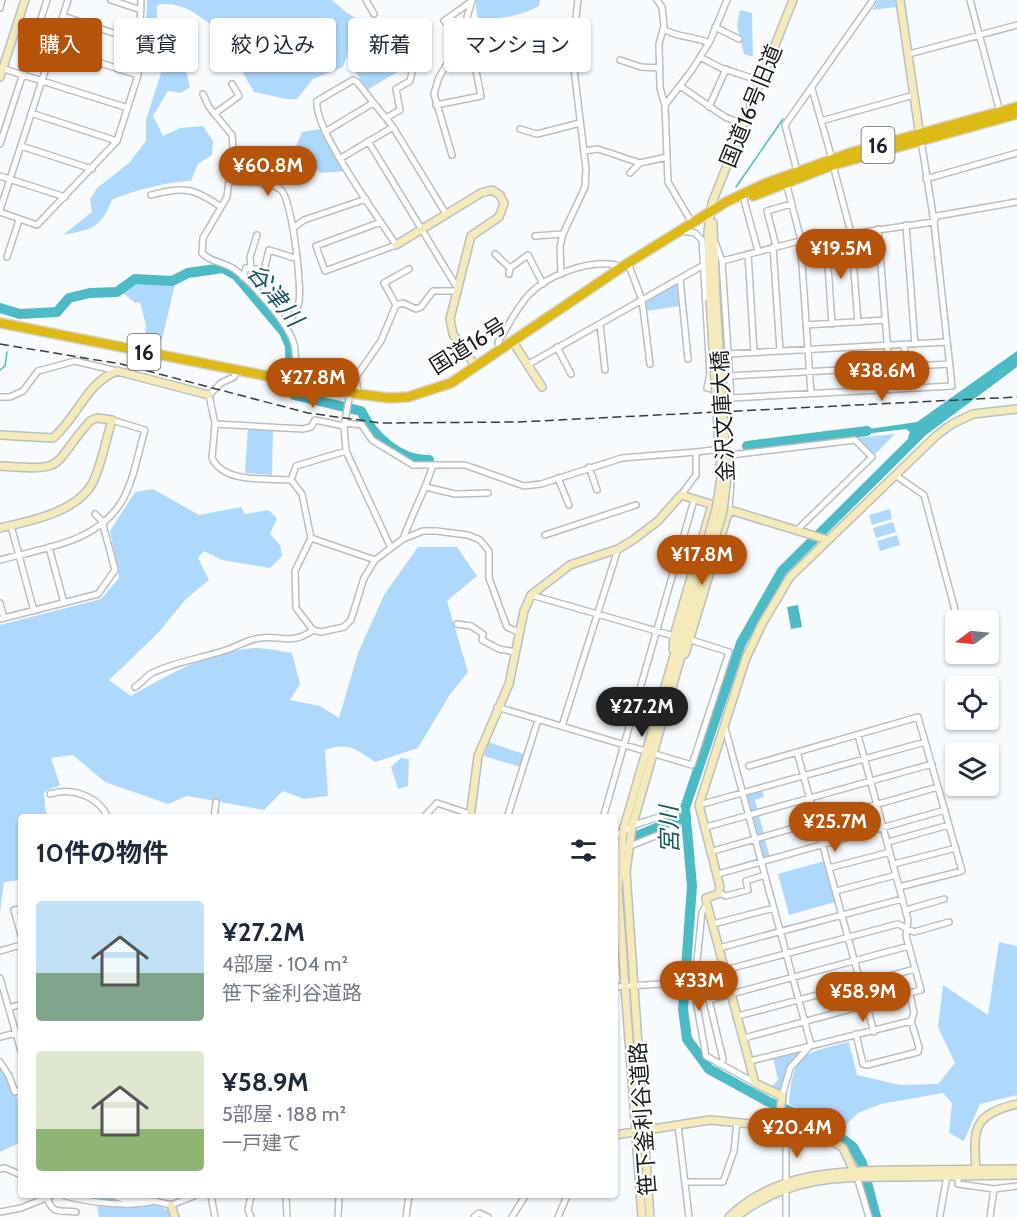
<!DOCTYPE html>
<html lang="ja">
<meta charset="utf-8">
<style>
body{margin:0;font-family:Cabin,"Noto Sans JP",sans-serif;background:#f6f6f7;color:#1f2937;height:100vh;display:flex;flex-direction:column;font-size:22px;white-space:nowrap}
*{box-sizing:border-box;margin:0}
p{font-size:20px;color:#747a83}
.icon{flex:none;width:33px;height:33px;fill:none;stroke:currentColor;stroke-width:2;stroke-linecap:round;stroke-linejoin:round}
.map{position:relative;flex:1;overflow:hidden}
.side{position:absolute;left:18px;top:814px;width:600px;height:384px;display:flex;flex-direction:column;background:#fff;border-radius:6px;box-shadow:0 2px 4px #0004}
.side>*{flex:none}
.banner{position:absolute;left:18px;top:18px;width:600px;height:54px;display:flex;gap:12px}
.needle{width:39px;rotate:255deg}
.tools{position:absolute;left:945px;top:610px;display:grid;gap:12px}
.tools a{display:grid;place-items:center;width:54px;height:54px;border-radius:6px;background:#fff;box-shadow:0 2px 4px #0004;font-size:30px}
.price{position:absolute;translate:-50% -51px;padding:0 14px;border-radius:21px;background:#b45309;color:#fff;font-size:20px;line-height:39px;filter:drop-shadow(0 2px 3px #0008)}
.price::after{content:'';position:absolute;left:50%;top:36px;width:18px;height:14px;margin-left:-9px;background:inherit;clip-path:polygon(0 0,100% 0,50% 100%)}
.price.selected{background:#222;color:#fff}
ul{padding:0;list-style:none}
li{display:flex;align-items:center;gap:18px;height:150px;padding:0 18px}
li span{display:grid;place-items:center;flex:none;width:168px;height:120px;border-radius:6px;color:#555}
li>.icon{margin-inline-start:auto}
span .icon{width:72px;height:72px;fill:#fffc;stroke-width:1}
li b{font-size:26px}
h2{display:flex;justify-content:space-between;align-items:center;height:72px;padding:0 18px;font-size:26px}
.chip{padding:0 21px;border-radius:6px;background:#fff;box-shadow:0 2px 4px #0004;font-size:21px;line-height:54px}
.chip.selected{background:#b45309;color:#fff}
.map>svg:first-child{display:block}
.green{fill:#afd8fd}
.water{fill:#4cbbc6}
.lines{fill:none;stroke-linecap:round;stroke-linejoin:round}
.stream{stroke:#4cbbc6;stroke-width:1.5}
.river{stroke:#4cbbc6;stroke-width:10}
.street-casing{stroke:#bbbec1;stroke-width:8}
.secondary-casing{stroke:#bbbec1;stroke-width:10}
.highway-casing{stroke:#d6d6d6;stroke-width:12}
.street{stroke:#fff;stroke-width:5}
.secondary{stroke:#f5eaba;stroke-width:7}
.highway{stroke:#deba19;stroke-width:9}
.rail{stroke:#393b3c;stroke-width:1.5;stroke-dasharray:9 4.5;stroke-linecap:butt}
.secondary-bridge-casing{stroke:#bbbec1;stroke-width:10;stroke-linecap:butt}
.secondary-bridge{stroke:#f5eaba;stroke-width:7}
.labels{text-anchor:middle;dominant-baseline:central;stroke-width:4.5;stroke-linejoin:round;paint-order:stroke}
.shield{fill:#fff;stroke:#606262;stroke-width:1.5}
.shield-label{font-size:21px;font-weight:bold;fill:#1c1e1e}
.street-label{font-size:22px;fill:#1c1e1e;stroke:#fff}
.water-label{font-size:24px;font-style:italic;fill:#1b5960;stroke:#fff}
</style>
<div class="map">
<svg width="1017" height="1217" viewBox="0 0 1017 1217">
<rect width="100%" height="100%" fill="#f8fbfd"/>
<!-- green -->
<path class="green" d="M147,0H332L347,13L370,26L366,45L349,50L343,67L313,79L297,99H286L254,92L239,66L237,44L225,27L215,28C199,15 179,0 157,5V18L169,41L182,54L190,87L181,93L168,91L153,116L163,136L180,128L203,126L213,141L212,155L198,164L191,181C171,181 131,191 112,200C100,229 93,229 63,235L92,212L90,199L97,188L129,163L146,141V120L161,73L144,67Z
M475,0H540L539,6C520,17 500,18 478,20Z
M878,0H895L896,7L872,10Z
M740,10L752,13L753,57L744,54L737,25Z
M357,51L366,58L407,56L395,65L399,71L367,90L347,58Z
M319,129L345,171L322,173L295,159V149L302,132Z
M136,281L175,284L162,340L145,337L146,325L140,302L135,303L122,292Z
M675,284L678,286L680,306L646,311L645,301Z
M248,428L273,429L272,475L245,473Z
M895,434L874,455L856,438Z
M153,489L199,515L241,507L245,514L268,510L277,518L270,534L280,545L282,556L270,568L222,560L204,551L198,558L209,580L186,599L158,633L109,680L131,696C170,674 210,650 255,648C267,648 280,651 292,653L300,684L290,700L320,706L339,718L358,653L384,595L418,547H457L477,576L447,601L468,672L449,696L418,748L375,762C355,749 349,742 325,750L328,796L304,799L283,791L264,810L187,796L168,804L105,782L73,755L51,758L60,785L44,792L46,814L53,817L21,818V880L4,882L0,912V625L101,599L119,578L110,531L135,492Z
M890,509L892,519L872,525L869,515Z
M893,522L896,532L876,538L873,528Z
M897,535L900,545L880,551L877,541Z
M488,742L524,754L520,767L484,756Z
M401,758L409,759L408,786L398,789L391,767Z
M762,790L764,797L755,800L770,858L762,860L745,795Z
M824,861L835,902L789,915L778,874Z
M999,942L1017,946V1095L980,1104L964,1141L949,1133L952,1103L943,1093L881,1104L858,1113L841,1130L789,1104C793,1052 802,1054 849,1042L857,1075L900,1085L938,1084L955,1063L938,1027L943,985L988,1015Z
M802,1050L788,1065L781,1093L771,1087L778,1080L773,1058Z
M0,1063L4,1066L21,1107V1142L0,1152Z
M102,1196L112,1197L122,1206L142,1207L154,1204L168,1210L171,1217H99L97,1207L103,1203Z"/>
<!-- water -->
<path class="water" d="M1017,351V367L914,444L908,437L910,432L906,429L856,435L855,431L917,422Z
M798,605L802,627L791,629L787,607Z"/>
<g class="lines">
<!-- stream -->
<path class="stream" d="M736,187L783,119
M0,370L5,366L7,352
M20,1178L21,1182
M92,1196H103"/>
<!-- river -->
<path class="river" d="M0,308L20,314L57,312L69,298L90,293L117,292L135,279L172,281L188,273L223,268L236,275L284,332L290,346L291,387L294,395L361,411C373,436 399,461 429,460
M747,446L867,431
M615,845L686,816
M876,1217L862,1163L853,1147L828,1128L767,1101L709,1069L687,1039L683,1009L692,886L685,808L741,643L782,571L921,433"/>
<!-- street casing -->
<g class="street-casing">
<path id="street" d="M111,0L141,10
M366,0L374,14
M657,0L662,7L664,26L659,44L660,88L665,105L668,182L692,223
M970,0L1000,112
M0,8L2,0
M63,16L140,42
M444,21L472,1
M715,27L739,39
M663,29C681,39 691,35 709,43
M53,48L138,75
M909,54L1017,25
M700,57L721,68L761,81
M620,60L641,67L660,68
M1,68L128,108
M680,86L725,117L743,124
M812,89L832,159
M203,94L209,107L232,135L233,148L227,197L203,238L202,253C210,262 224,262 234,269C252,282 288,323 294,344C297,356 295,370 294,381
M436,105L481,96L466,21L472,0
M665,105L692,70L710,41L727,0
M709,107L726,69
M31,113L117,141
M214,114L239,96L232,84
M386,118L400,110L396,89L410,81L415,58L428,44
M821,121L914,95
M520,129L537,134L580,123
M325,132L373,103
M368,141L458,289
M0,144L47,0
M21,146L92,169
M584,151L598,149L640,163L667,157
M452,155L434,94L439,77L462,40L466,21
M341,158L393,127
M833,165L851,233L858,322
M797,171L785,125L873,0
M630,173L640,163
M0,176L65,197
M926,179L1017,153
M230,181C245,182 267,181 280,189C292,196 302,287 299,302C297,311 291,319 286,327
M786,182L800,236L811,393
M151,195C184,186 194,188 221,207
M744,200L758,251
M0,210L68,0
M0,212L37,225L117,141L138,75L141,0
M381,222L316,246L325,271L396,245C379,218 313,129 317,101L353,80L357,82L393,127L446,214
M906,225L915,344
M293,228L304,220L366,199
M878,229L891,390
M681,231L695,233L702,240L710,374L707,388L718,390
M535,236L563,234
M826,237L832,324
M715,242L722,261L731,398L952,386L934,222L921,140
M776,246L767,211L791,204
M773,247L780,350
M495,254L510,268L509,274
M748,254L754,352
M7,257L19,220
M722,261L800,241L934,222L937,216L1017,202
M628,263L642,300L650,364
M251,268L250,257L257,235
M510,268L528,255L543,284
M561,274L560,247L563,234L585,187L586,169L574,69L573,43L578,0
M243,277L246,268L264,270L269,250L295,258
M680,279L688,359
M396,305L384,283L409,269
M600,324L605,370
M806,325L885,320
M904,345L908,388
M557,347L571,374
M501,350L498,342C507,328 515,311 526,298C544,276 588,259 616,265L619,269
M727,354L947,342
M527,365L702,266
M237,370L234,377L221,383L209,395L215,424L303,429L311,427L315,420L344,426
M729,376L950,364
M350,393L344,426L346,451L391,548
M358,394L356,377L381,341L396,305L403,303L416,309L421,307L433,291H458
M0,397H10L23,391L38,371L75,361L117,371
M344,423L362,425L372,440L413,465H465L524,486L541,484L622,458L696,452
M215,424L212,458C224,484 267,478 291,480
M346,451L296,466L291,480L302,494L311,538L295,571L296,608L313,630L321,632L344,627L351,620L364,578L375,560L403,539L423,531H436L468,535L480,540L489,551V578L507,627L520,633
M730,455L855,440L872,457L797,530
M589,467L597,490
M895,475L924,495L958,621
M558,478L569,505
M426,487L455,494L488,493
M681,495L696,475V452L722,449
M729,510L731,481L729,452
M95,514L104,523
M11,526L34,611
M545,535L636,505
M311,538L375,560
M403,539C412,514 425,491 433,465
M49,547L64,603
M0,560C43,548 97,543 122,501C134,480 138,453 145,430L112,420
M531,595L674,636
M0,603L4,618
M0,619L98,594L115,570L103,525
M457,624L471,626L483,634L482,640L499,649L516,652
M135,687C142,683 146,676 152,673C177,661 204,658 229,649C237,646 246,641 255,639C279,633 290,647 313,630
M497,707L692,765L729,652L691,640
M562,726L618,549
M725,728L811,1045
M797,752L874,1032
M749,766L918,717L962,871L899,887
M50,794C72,787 99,796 108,818
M699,805L925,742
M214,818L216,802
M423,818L437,803L470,814
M507,818L538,720
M603,818L694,500
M706,827L932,764
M615,836L637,824L678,811
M888,842L949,825
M713,851L938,787
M615,852L678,827
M894,864L956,848
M829,868L890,852
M718,874L945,810
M836,891L896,875
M719,893L726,896L748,890L746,881L765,875
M707,904L702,912L694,989L706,1056L755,1083
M21,909L14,910L21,935
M906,910L944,899
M713,924L774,908
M719,948L902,899
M0,951L21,945
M725,970L898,924L914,932L949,922
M0,978L21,1051
M615,987L675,983
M9,1008L21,1004
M738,1016L915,969
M856,1034L863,1064L867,1065L918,1052L919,1047L911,1021
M0,1037L16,1033
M744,1038L921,990L906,936L908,920L858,735
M750,1061L911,1021L914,1013L910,994
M0,1062L9,1076L15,1092L21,1090
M721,1065L723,1059L709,1000L909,946
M782,1096L790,1068L810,1046
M678,1125L689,1217
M786,1128V1217
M0,1169L5,1168L21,1175
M958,1175V1184L994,1189L1017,1186
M857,1177L869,1217
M686,1182H723L734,1151L737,1122
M66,1196C87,1202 133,1208 154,1201
M114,1196L126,1200L154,1201L171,1205L194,1196
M211,1196L215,1217
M251,1196L248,1210L251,1217
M286,1196L287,1217
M47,1197C52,1215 60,1210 76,1212
M0,1212L21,1208L51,1196
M940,1215L947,1176
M338,1217L339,1196
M406,1217L409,1196
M474,1217L479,1213L488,1217
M512,1217L525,1196
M558,1217L567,1196
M990,1217L994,1189"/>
</g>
<!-- secondary casing -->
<g class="secondary-casing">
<path id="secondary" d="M900,0L920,137
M0,77L25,0
M713,223L716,300
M396,245L481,193L492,190L500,195L504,203L499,217L471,236L450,319L453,334L476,367
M710,300L708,232L712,203L793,0
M513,342L542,387
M0,435L53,438C77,418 86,383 117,371L209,395
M0,466C70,471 49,467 90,421L97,418L112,420C106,439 102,463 93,482C78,512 30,521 0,528
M673,649L674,636L712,505
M685,654L729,510
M470,818L478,756L509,684L524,611L531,595L570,565L618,549L633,540L658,521L681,495L828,540
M779,1126L782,1096L755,1083L707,904L706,898L718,894L720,887L699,805L746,658L762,624L790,577L937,435L952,424L973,414L1017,409
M615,1135L710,1120L802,1129L831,1140L843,1148L856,1175
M976,1173C974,1131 970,1115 1017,1104
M171,1205L175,1217
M642,1217L618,890L623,831L701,563
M650,1217L626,872L632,827L707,566
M729,1217C778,1170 842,1171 906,1170C943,1170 980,1169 1017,1169
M736,1217C790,1175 841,1177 906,1177C943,1176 980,1176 1017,1175"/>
</g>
<!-- highway casing -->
<g class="highway-casing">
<path id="highway" d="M753,196L833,165L1017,114
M0,323L358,394L389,398L408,397L451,383L628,263L726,202L764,184L853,152L1017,107"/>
</g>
<!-- street -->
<use href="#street" class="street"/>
<!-- secondary -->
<use href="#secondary" class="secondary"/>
<!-- highway -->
<use href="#highway" class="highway"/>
<!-- rail -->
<path class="rail" d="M0,344L121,364L308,413L381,423L518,422L1017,397"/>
<!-- secondary-bridge casing -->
<g class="secondary-bridge-casing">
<path id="secondary-bridge" d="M701,563L716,509L721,477L710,300
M707,566L723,511L727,477L716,300"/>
</g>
<!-- secondary-bridge -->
<use href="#secondary-bridge" class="secondary-bridge"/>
</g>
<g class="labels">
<!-- shield labels -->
<g class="shield">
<rect x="861.5" y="127" width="33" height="36" rx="4.5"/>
<rect x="127.5" y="334" width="33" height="36" rx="4.5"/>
</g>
<g class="shield-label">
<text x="878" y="145">16</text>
<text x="144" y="352">16</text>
</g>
<!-- street labels -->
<g class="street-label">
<text transform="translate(751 106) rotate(-68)">国道16号旧道</text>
<text transform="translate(468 346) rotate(-32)">国道16号</text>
<text transform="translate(723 416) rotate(-93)">金沢文庫大橋</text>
<text transform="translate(643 1119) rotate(-94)">笹下釜利谷道路</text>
</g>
<!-- water labels -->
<g class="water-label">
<text transform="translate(275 295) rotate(51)">谷津川</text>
<text transform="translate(669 830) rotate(-91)">宮川</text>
</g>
</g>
</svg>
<div class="tools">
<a><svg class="needle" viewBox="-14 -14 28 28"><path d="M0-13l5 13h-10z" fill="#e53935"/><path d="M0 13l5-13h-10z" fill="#747a83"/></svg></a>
<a><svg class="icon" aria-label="locate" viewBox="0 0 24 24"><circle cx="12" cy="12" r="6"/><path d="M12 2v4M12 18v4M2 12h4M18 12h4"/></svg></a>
<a><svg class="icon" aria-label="layers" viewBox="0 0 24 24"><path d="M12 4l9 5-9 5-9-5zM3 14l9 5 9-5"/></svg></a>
</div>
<b class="price" style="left:268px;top:197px">¥60.8M</b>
<b class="price" style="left:841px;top:280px">¥19.5M</b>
<b class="price" style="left:882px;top:402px">¥38.6M</b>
<b class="price" style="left:313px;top:409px">¥27.8M</b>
<b class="price" style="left:702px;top:586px">¥17.8M</b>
<b class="price selected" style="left:642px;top:738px">¥27.2M</b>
<b class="price" style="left:835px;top:853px">¥25.7M</b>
<b class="price" style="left:699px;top:1012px">¥33M</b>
<b class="price" style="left:863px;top:1023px">¥58.9M</b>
<b class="price" style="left:797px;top:1159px">¥20.4M</b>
<div class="banner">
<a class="chip selected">購入</a>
<a class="chip">賃貸</a>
<a class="chip">絞り込み</a>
<a class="chip">新着</a>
<a class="chip">マンション</a>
</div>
<section class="side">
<h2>10件の物件<svg class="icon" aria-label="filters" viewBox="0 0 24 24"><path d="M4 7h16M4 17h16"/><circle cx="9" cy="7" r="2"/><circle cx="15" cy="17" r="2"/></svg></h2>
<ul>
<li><span style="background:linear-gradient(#bfe0f5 60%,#7fa58c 0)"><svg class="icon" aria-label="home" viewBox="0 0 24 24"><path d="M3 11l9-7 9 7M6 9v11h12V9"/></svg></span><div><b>¥27.2M</b><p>4部屋 · 104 m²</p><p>笹下釜利谷道路</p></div></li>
<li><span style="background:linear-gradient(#dfe7d0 65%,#8fb573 0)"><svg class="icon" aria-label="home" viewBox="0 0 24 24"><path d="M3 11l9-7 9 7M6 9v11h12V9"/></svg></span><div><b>¥58.9M</b><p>5部屋 · 188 m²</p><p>一戸建て</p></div></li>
</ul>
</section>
</div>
